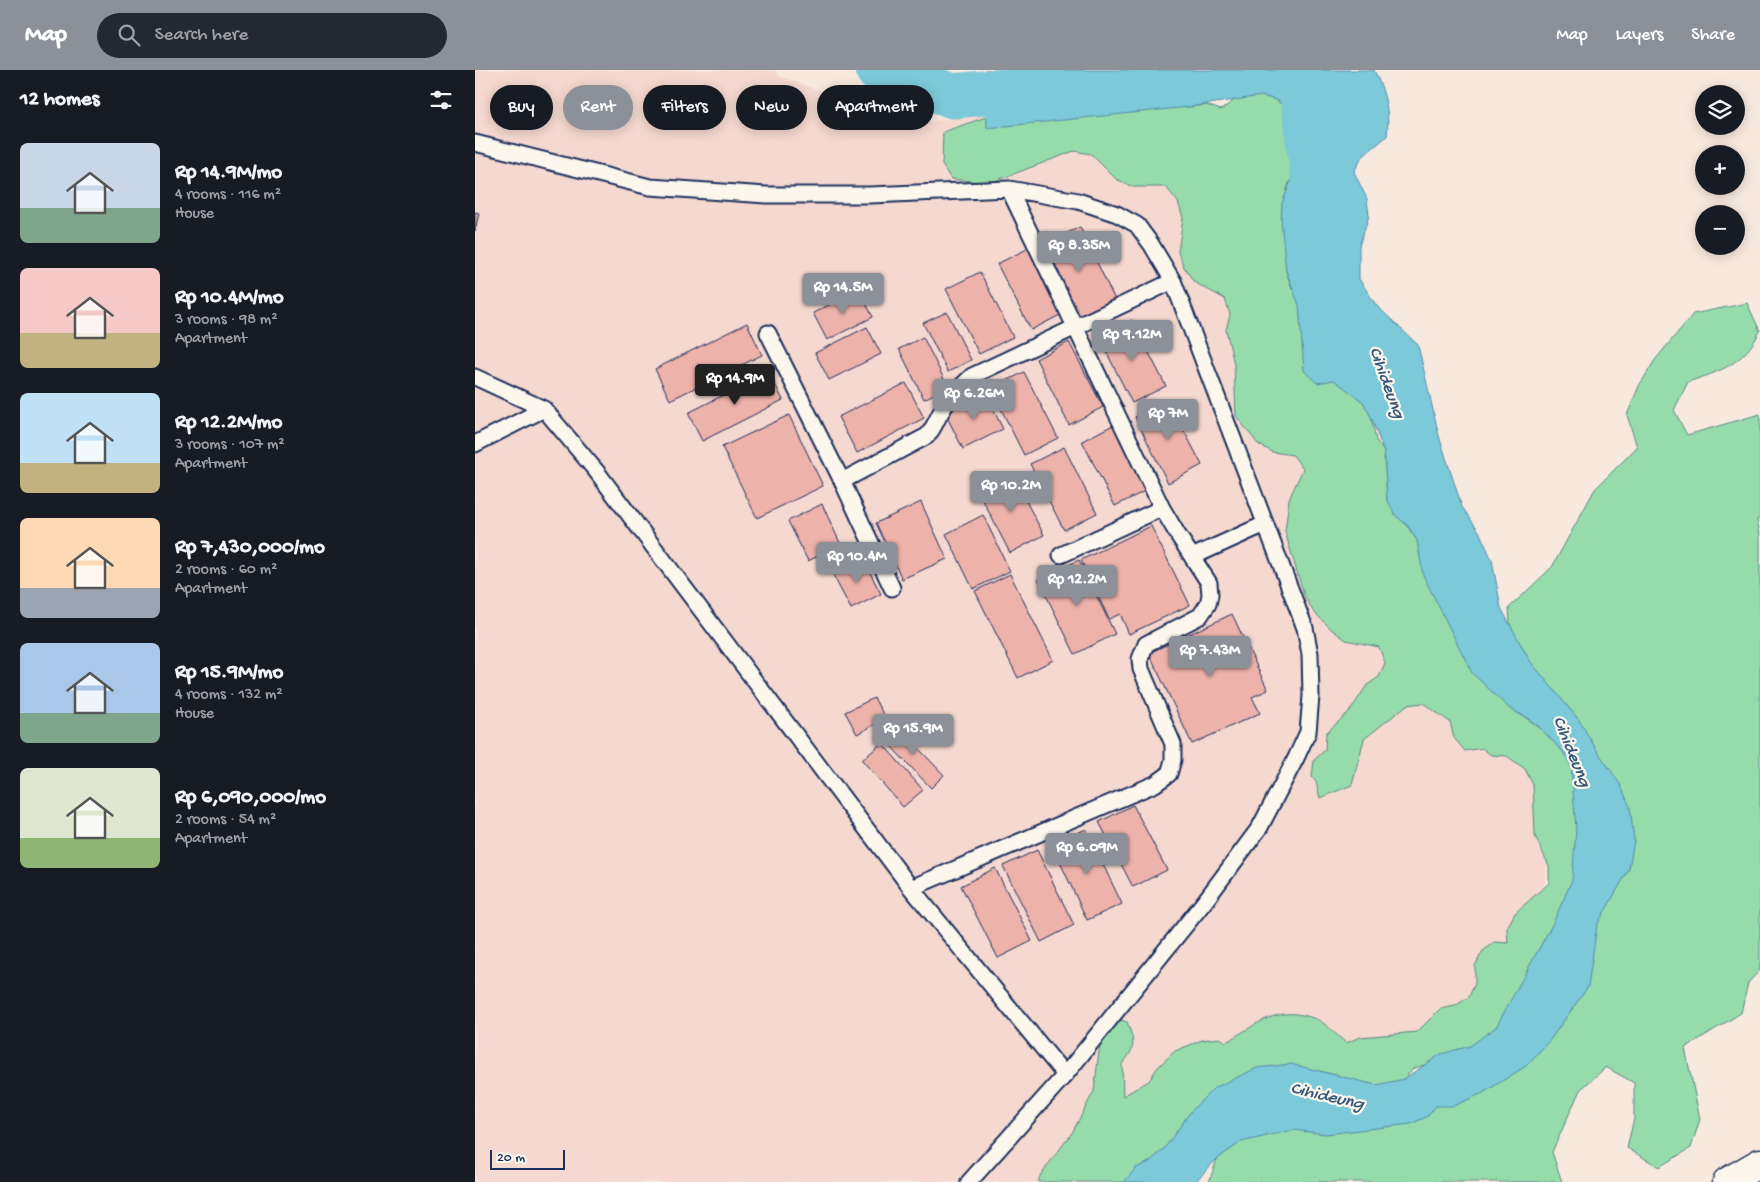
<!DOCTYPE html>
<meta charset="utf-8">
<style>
body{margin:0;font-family:"Gochi Hand",sans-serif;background:#242831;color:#f1f3f6;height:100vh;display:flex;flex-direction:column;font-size:19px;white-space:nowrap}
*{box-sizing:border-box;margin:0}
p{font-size:16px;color:#9ea1a6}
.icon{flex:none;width:28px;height:28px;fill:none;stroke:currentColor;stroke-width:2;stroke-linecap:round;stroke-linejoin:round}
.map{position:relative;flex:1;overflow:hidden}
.details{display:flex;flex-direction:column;background:#171b24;width:475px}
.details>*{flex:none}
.banner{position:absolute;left:15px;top:15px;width:475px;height:45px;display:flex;gap:10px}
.tools{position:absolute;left:1220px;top:15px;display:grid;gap:10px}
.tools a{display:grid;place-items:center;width:50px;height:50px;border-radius:50%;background:#171b24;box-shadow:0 2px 12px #0003;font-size:25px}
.scale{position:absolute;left:15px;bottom:12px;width:75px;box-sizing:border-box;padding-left:5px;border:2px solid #1b2f5e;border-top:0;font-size:14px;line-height:18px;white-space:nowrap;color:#1b2f5e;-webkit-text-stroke:4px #fbf7ec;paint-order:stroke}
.price{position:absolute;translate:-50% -42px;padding:0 11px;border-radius:5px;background:#8c9099;color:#fff;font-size:16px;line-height:32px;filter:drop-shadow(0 1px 2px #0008)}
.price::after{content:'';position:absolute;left:50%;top:30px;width:15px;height:11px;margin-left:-8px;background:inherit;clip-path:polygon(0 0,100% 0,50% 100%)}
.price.on{background:#222;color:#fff}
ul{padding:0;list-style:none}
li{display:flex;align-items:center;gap:15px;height:125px;padding:0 20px}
li span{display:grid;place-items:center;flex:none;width:140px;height:100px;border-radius:8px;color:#555}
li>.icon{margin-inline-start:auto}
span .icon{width:60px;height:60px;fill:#fffc;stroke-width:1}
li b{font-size:21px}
h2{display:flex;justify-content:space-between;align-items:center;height:60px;padding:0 20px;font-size:21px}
.tag{padding:0 18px;border-radius:22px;background:#171b24;box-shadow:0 2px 12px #0003;font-size:18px;line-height:45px}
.tag.on{background:#8c9099;color:#fff}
header{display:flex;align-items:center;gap:30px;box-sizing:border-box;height:70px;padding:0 25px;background:#8c9099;color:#fff}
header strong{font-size:24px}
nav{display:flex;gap:28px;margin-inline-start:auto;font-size:18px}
.search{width:350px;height:45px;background:#242831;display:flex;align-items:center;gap:12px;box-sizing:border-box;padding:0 18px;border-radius:28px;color:#9ea1a6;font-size:19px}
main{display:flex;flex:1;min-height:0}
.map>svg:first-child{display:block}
.built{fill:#f5d8cf}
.green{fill:#96dcaa;stroke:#588684}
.water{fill:#7bc9d9;stroke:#558ba8}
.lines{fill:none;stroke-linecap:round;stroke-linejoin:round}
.river{stroke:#7bc9d9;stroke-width:45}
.building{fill:#edb2aa;stroke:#1b2f5e}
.service-casing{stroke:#1b2f5e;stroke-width:19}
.minor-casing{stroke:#1b2f5e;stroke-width:31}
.service{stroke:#fbf7ec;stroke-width:15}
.minor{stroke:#fbf7ec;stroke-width:28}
.labels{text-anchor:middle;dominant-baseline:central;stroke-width:4.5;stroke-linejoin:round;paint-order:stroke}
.water-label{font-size:18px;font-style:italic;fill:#33567d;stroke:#fbf7ec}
</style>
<header>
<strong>Map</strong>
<div class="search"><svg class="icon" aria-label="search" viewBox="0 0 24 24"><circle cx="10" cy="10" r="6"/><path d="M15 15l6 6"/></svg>Search here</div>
<nav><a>Map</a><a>Layers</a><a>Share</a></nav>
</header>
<main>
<section class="details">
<h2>12 homes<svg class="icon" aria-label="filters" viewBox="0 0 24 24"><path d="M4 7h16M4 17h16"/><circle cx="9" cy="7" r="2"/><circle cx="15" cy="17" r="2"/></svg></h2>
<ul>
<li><span style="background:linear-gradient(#c9d6e8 65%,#7fa58c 0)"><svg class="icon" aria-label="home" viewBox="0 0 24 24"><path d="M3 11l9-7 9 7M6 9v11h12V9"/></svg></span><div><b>Rp 14.9M/mo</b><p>4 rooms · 116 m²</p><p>House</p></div></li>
<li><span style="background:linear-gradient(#f6c9c9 65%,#c2b280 0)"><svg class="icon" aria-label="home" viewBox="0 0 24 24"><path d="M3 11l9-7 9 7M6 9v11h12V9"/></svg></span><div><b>Rp 10.4M/mo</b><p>3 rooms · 98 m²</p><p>Apartment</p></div></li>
<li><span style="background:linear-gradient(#bfe0f5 70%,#c2b280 0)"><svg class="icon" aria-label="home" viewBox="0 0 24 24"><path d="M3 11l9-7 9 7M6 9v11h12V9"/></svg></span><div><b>Rp 12.2M/mo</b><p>3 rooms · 107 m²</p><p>Apartment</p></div></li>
<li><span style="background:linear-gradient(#ffd9b3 70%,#9aa5b1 0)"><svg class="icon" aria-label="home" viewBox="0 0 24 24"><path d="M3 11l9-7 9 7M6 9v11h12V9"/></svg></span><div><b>Rp 7,430,000/mo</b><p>2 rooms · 60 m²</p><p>Apartment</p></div></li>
<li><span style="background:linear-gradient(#a9c7e8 70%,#7fa58c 0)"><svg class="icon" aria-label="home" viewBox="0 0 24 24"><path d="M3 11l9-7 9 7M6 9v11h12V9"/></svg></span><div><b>Rp 15.9M/mo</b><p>4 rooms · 132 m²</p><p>House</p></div></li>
<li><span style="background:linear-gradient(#dfe7d0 70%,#8fb573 0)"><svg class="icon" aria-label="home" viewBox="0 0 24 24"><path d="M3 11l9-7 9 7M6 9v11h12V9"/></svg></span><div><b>Rp 6,090,000/mo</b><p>2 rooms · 54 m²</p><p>Apartment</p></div></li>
</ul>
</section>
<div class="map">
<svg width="1285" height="1112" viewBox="0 0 1285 1112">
<rect width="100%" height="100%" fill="#f8e9df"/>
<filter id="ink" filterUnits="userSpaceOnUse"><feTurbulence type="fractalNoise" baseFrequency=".02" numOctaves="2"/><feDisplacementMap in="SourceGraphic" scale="10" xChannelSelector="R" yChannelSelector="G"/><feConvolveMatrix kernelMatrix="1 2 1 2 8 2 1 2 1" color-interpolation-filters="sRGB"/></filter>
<g filter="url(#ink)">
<!-- built -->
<path class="built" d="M0,0H299L306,7L438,54L645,24L800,136L948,514L1062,650L1082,729L1061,869L974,969L740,986L659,1112H0Z"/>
<!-- green -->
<path class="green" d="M778,16L816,40L827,58V74L819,103L812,118L811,201L817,219L836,239L872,296L898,331L896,347L901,370L909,382L912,429L942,470L945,487L1035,639C1056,649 1074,664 1088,682C1096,693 1094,695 1107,701L1098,829L1017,976L939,998L929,1009L903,1022L857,1004L843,1001L782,998L667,1112H563L566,1104L597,1063L619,1021L627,958L638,947L652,952C660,972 661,978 647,994L648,1026L674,1011L682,998L700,981L727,970L745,968L751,972C783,954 802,934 841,949C851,953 862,966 871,973L885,967L942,962L965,939L980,936L994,927L1000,913V896L1007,882L1019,872L1033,873L1032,858L1040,843L1074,813V796L1060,766L1058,715L1050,699L1032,686L1016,685L1007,678L990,681L979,668L975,652L948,633L932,635L889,669L877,715L845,728L841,712L837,707L839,690L850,680L851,663L875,641L892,615L904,607L910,593L904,577L871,570L856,559L838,541L829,525L810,462L814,429L828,399L818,385L797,382L783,374L761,346L759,294L751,260L755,245L750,229L719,212L709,197L703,182L708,148L703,132L691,117H658L641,109L616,84L599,81L515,113L476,109L467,95L468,62L525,42L714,37L731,35L746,40Z
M1272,233L1285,261C1269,294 1246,301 1213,312L1199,340L1212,365L1285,344V448L1282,450L1285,464V900L1273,913L1266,943L1210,978L1225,1049L1216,1078L1184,1097L1152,1078L1159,1048V1013L1131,997L1105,1020L1077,1082L1087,1112H734L742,1089L790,1054L934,1046L1122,855L1159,770L1036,569L1034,538L1077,497L1120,419L1162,377L1152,345L1164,316L1180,290L1218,244Z"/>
<!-- water -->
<path class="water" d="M510,0H899C910,23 915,41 912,66L886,88L879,102L892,129L894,146L884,176V209L901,235L943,275L964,366L987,437L1004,461L1017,490L1026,538L1055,591L1104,650L1121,679L1145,714L1155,737L1159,770L1154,799L1122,855L1113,917L1075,970L1051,996L1008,1023L978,1036H961L953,1046L936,1054L851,1064L818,1060L766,1072L742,1089L720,1112H649L661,1098L674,1092L689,1079L716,1041L739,1018L782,998L816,994L901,1015L929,1009L966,984L995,976L1021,957L1078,853L1097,810L1101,760L1096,696L1088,682L1064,657L1051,647L1035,639L997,603L948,505L942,470L933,456L920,445L912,429L909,382L896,347L888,332L859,310L842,313L829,301L824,235L811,201L806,150L807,133L819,103L839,81L844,66L816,40L802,30L786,26L714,37L512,58Z"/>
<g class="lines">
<!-- river -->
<path class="river" d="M403,0L478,26L572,17
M824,0L840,123L848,146"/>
</g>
<!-- building -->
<path class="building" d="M0,142L4,143L0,161Z
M605,157L641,232L604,250L567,175Z
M556,177L589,243L556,260L522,194Z
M505,202L538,267L504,284L471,219Z
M384,220L398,247L352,270L338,243Z
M472,242L496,290L473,302L448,253Z
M657,250L691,316L657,333L624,267Z
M272,253L287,285L195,330L180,299Z
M392,257L406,284L354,310L340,283Z
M448,267L473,317L449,329L424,279Z
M594,272L628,337L594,355L561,289Z
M294,302L308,330L227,371L213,343Z
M549,302L583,368L549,385L516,319Z
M431,313L449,348L382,383L363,347Z
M510,323L528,359L488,379L470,343Z
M693,330L727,395L693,413L660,347Z
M314,345L348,416L282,448L247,377Z
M640,354L674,419L640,436L607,371Z
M589,377L622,443L589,460L555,394Z
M536,403L569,465L535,483L503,421Z
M446,432L472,489L427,509L401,453Z
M347,434L366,475L333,491L313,451Z
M508,445L535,501L498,519L471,464Z
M676,456L715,535L654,564L645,544L634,549L606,490Z
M388,489L406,524L376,539L358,505Z
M604,490L640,564L600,584L563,509Z
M535,504L578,590L543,608L500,521Z
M757,544L793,620L777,627L785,643L717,674L674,583Z
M399,628L411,649L382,664L370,642Z
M421,655L469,705L456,718L408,668Z
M407,673L448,720L428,737L387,690Z
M658,735L692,800L658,817L624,752Z
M611,759L647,834L612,850L577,775Z
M562,780L599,855L566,872L528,796Z
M520,798L557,871L523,888L486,816Z"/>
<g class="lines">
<!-- service casing -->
<g class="service-casing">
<path id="service" d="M0,73L175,117L291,125H395L534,119L603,131L642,144L662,155L676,174L698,211L830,558L835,584L836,626L833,662L821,688L785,757L730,831L590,1005L494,1112
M534,119L687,438
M293,263L367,411L417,518
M0,307L69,339
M0,374L69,339L122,402L436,818L590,1005
M367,411L452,366C459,358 461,351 466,342C474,328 486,316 497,306L698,211
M717,487L790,454
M436,818L680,714L694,704L698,690V674L666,599L665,589L671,574L725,546L733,534L735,525L734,513L703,465L687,438L586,485"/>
</g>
<!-- minor casing -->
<g class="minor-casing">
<path id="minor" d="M1252,1112L1285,1093"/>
</g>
<!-- service -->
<use href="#service" class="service"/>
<!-- minor -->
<use href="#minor" class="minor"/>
</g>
</g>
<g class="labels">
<!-- water labels -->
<g class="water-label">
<text transform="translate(911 313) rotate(70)">Cihideung</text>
<text transform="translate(1096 682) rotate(68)">Cihideung</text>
<text transform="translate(852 1027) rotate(13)">Cihideung</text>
</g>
</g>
</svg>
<div class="tools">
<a><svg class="icon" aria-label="layers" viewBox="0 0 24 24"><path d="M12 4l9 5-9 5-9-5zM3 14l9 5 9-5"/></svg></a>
<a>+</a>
<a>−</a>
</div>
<div class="scale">20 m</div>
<b class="price" style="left:604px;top:203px">Rp 8.35M</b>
<b class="price" style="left:368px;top:245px">Rp 14.5M</b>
<b class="price" style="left:657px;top:292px">Rp 9.12M</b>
<b class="price on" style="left:260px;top:336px">Rp 14.9M</b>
<b class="price" style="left:499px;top:351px">Rp 6.26M</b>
<b class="price" style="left:693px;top:371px">Rp 7M</b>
<b class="price" style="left:536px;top:443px">Rp 10.2M</b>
<b class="price" style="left:382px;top:514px">Rp 10.4M</b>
<b class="price" style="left:602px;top:537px">Rp 12.2M</b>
<b class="price" style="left:735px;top:608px">Rp 7.43M</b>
<b class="price" style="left:438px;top:686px">Rp 15.9M</b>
<b class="price" style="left:612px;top:805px">Rp 6.09M</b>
<div class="banner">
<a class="tag">Buy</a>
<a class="tag on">Rent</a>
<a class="tag">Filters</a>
<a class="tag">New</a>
<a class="tag">Apartment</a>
</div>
</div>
</main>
